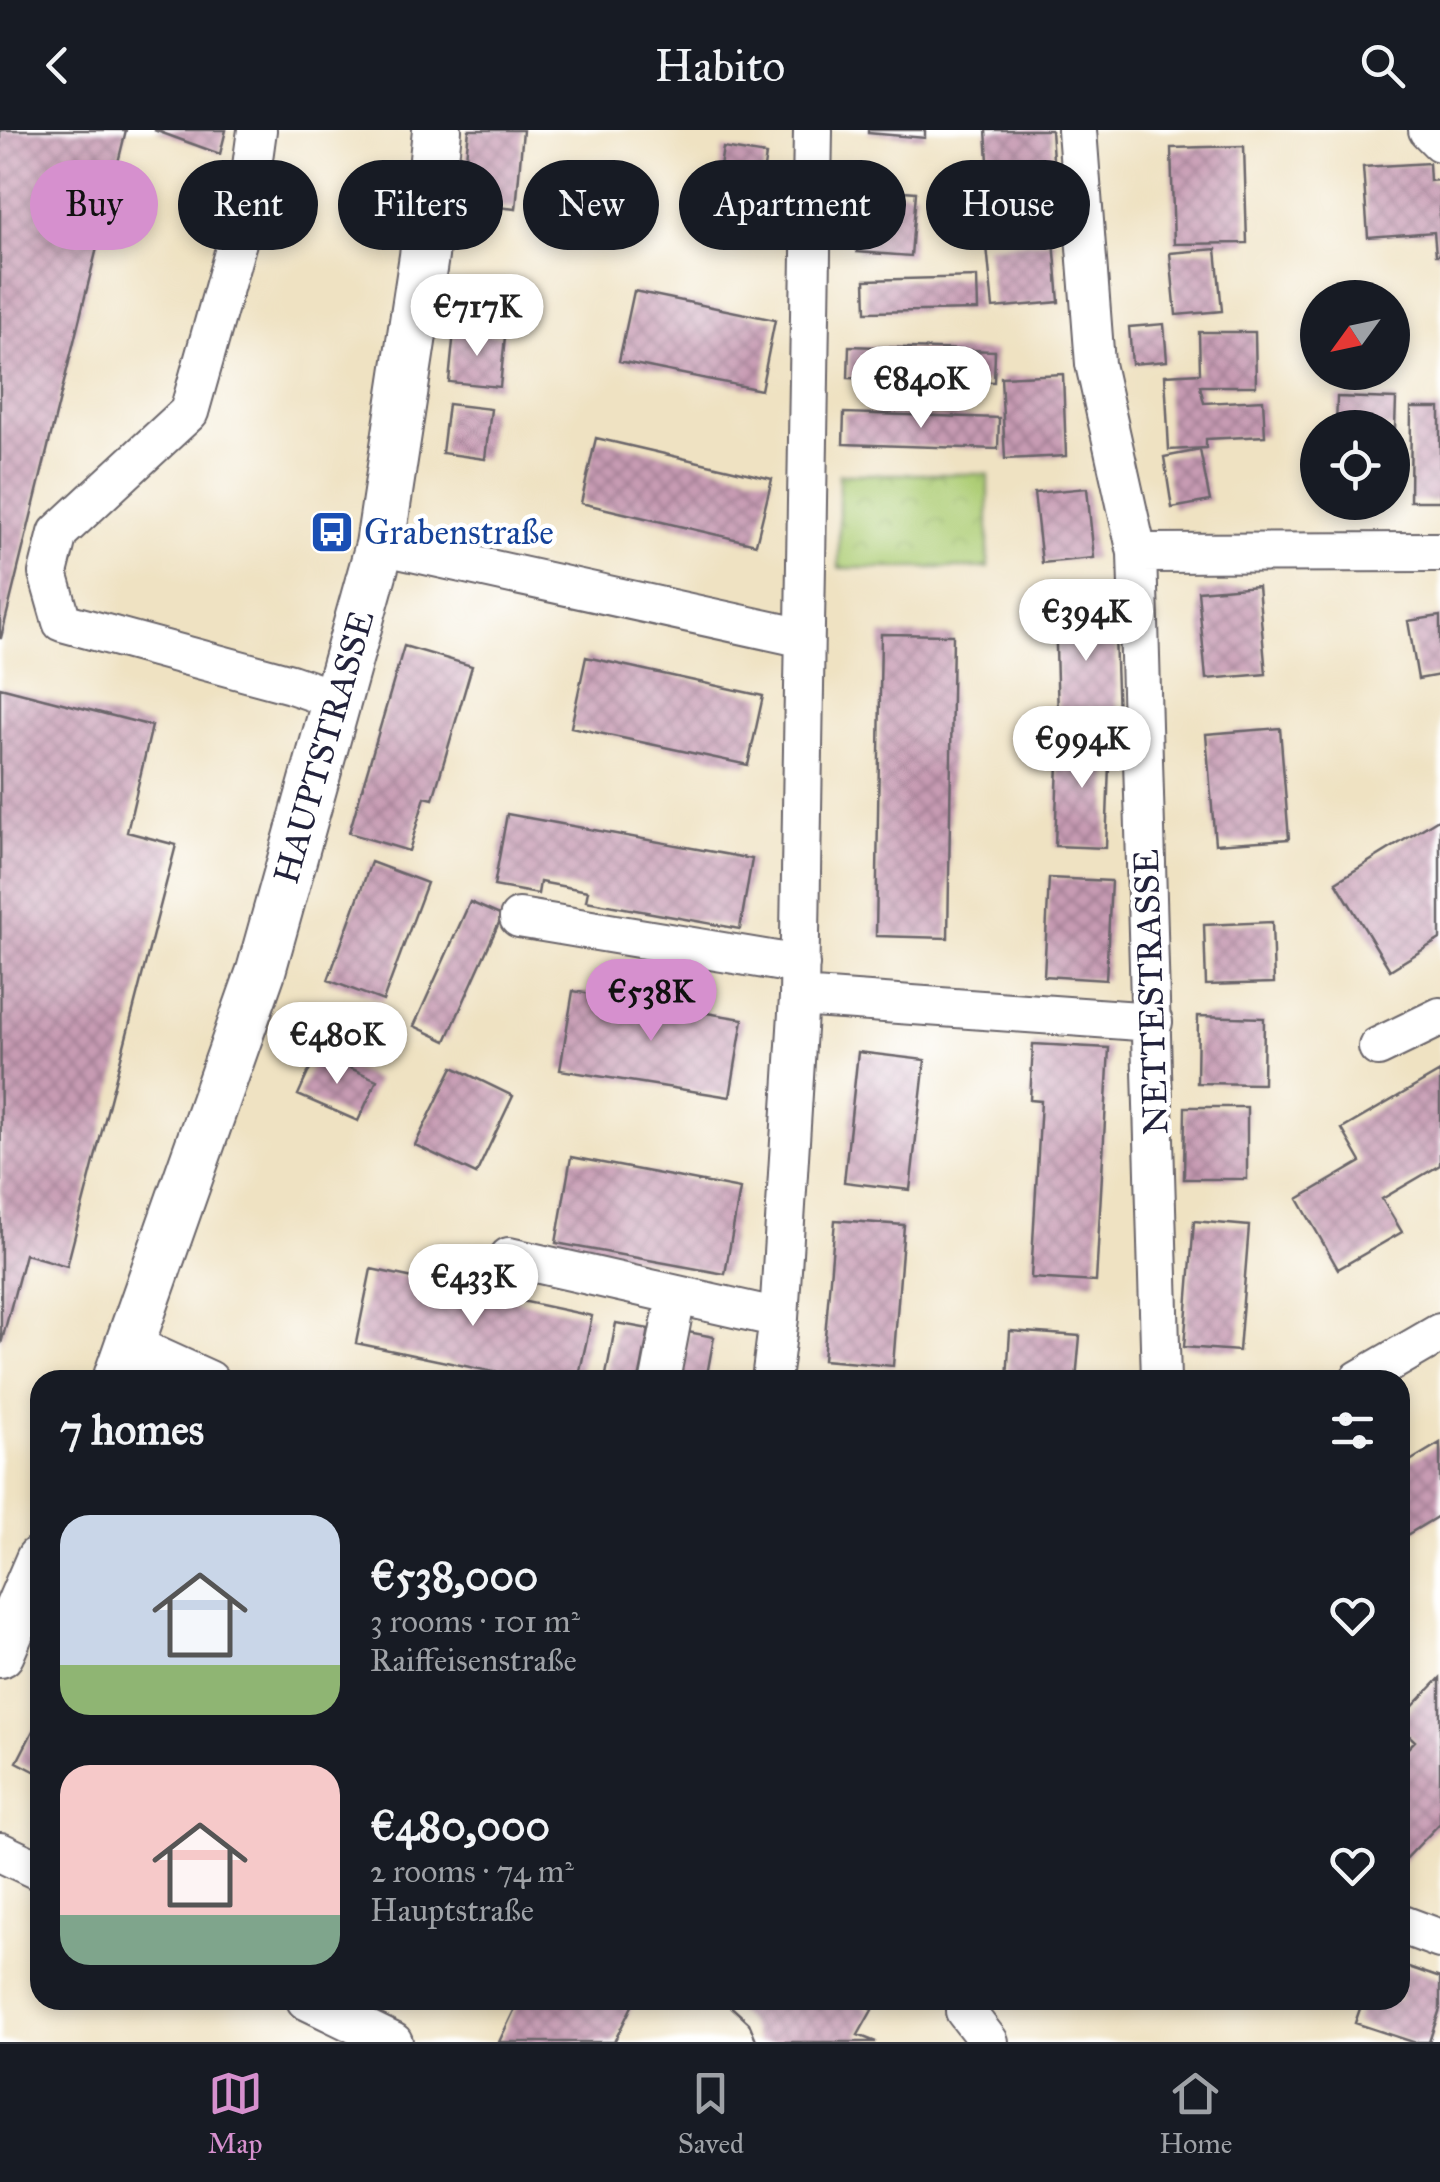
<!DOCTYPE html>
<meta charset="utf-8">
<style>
body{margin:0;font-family:"IM FELL Great Primer",serif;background:#242831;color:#f1f3f6;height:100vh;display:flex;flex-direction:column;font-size:38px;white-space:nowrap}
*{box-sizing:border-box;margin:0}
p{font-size:32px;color:#9ea1a6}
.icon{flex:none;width:55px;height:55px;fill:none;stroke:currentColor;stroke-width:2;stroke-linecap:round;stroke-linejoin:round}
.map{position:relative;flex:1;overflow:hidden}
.side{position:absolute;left:30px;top:1240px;width:1380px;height:640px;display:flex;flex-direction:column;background:#171b24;border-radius:30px;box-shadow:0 5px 15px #0003}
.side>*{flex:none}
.top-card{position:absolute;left:30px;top:30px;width:1380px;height:90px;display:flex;gap:20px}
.needle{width:65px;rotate:237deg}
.controls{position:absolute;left:1300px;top:150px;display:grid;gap:20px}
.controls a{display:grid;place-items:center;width:110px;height:110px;border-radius:50%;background:#171b24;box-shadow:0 5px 15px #0003;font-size:50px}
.price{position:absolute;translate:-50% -85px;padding:0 22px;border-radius:35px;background:#fff;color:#222;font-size:32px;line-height:65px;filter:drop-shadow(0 2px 5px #0008)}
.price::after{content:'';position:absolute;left:50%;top:60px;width:30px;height:22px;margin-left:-15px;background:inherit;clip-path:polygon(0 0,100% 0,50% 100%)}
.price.on{background:#d690ce;color:#111}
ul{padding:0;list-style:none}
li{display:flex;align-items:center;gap:30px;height:250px;padding:0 30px}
li span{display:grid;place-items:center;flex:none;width:280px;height:200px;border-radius:30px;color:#555}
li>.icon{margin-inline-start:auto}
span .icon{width:120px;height:120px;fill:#fffc;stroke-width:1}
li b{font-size:42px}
h2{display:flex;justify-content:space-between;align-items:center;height:120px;padding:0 30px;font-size:42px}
.pill{padding:0 35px;border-radius:45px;background:#171b24;box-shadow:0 5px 15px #0003;font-size:35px;line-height:90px}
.pill.on{background:#d690ce;color:#111}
header{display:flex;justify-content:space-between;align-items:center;height:130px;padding:0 30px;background:#171b24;font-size:45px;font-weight:600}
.tabs{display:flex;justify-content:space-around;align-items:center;height:140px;border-top:2px solid #363941;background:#171b24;font-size:28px;color:#9ea1a6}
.tabs a{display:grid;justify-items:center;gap:5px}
.tabs .on{color:#d690ce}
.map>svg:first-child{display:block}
.park{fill:url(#park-crowns);stroke:#687858;stroke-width:2.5}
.building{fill:url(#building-cross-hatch)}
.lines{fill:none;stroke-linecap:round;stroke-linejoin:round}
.minor-casing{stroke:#6a656a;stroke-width:42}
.major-casing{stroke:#6a656a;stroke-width:52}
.minor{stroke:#fff;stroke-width:38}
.major{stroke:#fff;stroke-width:48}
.labels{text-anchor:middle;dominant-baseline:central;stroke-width:9;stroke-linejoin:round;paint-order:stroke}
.transit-label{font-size:35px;fill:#164399;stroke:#fff;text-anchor:start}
.street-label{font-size:35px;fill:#22223b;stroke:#fff}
</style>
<header><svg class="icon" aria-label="back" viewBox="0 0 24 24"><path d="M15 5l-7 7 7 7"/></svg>Habito<svg class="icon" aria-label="search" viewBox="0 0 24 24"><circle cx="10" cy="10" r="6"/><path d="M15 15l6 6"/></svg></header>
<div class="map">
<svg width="1440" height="1912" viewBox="0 0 1440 1912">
<defs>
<pattern id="park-crowns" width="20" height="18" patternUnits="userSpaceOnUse" patternTransform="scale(2.5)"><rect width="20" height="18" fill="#aece76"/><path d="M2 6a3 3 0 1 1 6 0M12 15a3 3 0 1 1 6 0" fill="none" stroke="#95b167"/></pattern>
<pattern id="building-cross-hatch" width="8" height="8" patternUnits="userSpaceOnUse" patternTransform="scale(2.5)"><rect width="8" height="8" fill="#c79bb3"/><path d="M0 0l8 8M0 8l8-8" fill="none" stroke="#a17e93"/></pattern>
</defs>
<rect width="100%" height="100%" fill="#fff"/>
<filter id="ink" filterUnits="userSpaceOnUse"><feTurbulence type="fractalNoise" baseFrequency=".01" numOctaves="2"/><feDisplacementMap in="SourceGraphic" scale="20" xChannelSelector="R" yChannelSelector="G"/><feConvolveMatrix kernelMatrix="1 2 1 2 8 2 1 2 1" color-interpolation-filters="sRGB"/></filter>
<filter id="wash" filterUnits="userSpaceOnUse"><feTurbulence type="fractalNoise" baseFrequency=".0048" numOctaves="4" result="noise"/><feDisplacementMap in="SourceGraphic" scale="40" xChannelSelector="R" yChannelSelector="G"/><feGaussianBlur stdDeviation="2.25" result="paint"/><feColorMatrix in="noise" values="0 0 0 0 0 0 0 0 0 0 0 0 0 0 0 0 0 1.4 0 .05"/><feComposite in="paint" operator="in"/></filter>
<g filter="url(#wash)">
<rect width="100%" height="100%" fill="#efe2c2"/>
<!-- park -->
<path class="park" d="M839,344H988V438H839Z"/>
<g id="blocks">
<!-- building -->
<path class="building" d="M0,0H126L1,508H0Z
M154,0H226L220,24Z
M469,0H523L516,79L461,73Z
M868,0H925V8L868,3Z
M986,0H1051L1055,58L990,62Z
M1244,16L1247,113L1174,114L1171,18Z
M723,18L766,25L754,100L711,93Z
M1429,33L1430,51L1440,50V125H1436L1434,102L1368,107L1363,37Z
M862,58L916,62L911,126L857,122Z
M1054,110L1059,172L993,178L987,116Z
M1216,119L1222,181L1176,185L1170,123Z
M977,147L978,180L866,182L865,150Z
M634,161L775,190L761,260L619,231Z
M1164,194L1167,231L1132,234L1129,197Z
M454,201L505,206L500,257L449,252Z
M1199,202H1255L1256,256H1200L1204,273L1263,270L1265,306L1206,309V318L1169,320L1165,245L1200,243Z
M849,216L995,221L994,252L848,248Z
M1063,244L1066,326L1005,329L1001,247Z
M1337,267L1396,269L1395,298H1336Z
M448,274L491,279L485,329L442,323Z
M1411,278H1440V371H1410Z
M844,283L999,288L998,319L843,314Z
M596,308L772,349L756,414L581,373Z
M1200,320L1210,371L1172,378L1164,327Z
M1087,358L1094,428L1042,433L1034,363Z
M1258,456L1266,544L1206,549L1198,461Z
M1114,480L1118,585L1058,587L1055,482Z
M1440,486V545L1418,549L1408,491Z
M881,504L953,505L948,808L876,806Z
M404,516L472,536L433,669L425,667L409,721L349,703Z
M586,527L763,566L748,635L571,597Z
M0,557L152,596L127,702L176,715L67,1136L25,1124L1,1214Z
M1280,598L1289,709L1215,714L1206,604Z
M1059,604L1110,606L1106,718L1055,716Z
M507,684L752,729L740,799L586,771L588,761L540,752L538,764L494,756Z
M1440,688V809L1390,840L1336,752Z
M371,732L427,753L383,871L328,850Z
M1049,748L1111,751L1106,850L1044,846Z
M470,772L502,786L446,911L414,896Z
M1272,792L1274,853L1206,855L1204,795Z
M573,861L743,889L730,967L560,940Z
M1198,886L1264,888L1263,954L1197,953Z
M1033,914L1109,918L1096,1152L1031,1148L1041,971L1030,970Z
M858,922L925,930L910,1060L844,1052Z
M317,923L377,950L358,991L298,965Z
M453,937L513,966L476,1044L415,1015Z
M1440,942V1035L1382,1069L1402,1102L1338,1139L1298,1069L1361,1032L1342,999Z
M1185,977H1247V1049H1184Z
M571,1027L740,1059L725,1144L556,1113Z
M835,1090L904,1095L893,1236L823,1230Z
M1194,1091L1249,1096L1239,1221L1184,1217Z
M371,1139L592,1186L578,1250H532L356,1213Z
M616,1193L649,1199L639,1250H605Z
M1010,1201L1080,1206L1076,1250H1007Z
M688,1202L714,1207L706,1250H679Z
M1440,1313V1385L1400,1409V1337Z
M1440,1548V1693L1400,1735V1626L1415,1611L1400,1597V1590Z
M40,1587V1644L17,1632Z
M1400,1834L1440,1848V1879L1429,1912H1413L1355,1893L1363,1870H1400Z
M519,1870H635L614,1912H499Z
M724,1870H853L872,1880L858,1905L876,1912H757L749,1893Z"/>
</g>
</g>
<g filter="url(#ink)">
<use href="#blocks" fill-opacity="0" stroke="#6a656a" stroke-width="2.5"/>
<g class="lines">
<!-- minor casing -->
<g class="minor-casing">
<path id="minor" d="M257,0L246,80L189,282L58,403L48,443L62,492L291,554L337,570
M1077,0L1095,234L1137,423L1161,1250
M1428,0L1440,12
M380,415L804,508
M1137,423L1440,422
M519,788L800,835
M799,867L1153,892
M1378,917L1440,887
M509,1127L779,1188
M132,1215L209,1250
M660,1250L676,1167
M771,1250L779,1188L799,867L813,0
M1359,1250L1440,1203
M0,1722L40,1741
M1400,1794L1440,1809
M306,1870L393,1912
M966,1870L965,1881L989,1912"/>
</g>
<!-- major casing -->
<g class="major-casing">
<path id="major" d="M117,1250L261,841L380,415L424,126L437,0
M0,1523L40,1430"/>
</g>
<!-- minor -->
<use href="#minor" class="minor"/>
<!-- major -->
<use href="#major" class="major"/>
</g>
</g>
<!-- icons -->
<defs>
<g id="bus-square" transform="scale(2.25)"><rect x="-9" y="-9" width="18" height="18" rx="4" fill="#1a4fb4" stroke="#fff"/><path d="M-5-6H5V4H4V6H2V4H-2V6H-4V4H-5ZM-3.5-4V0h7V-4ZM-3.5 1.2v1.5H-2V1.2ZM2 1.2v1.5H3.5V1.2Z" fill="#fff"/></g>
</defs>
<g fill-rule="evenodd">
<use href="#bus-square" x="332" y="402"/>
</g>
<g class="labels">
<!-- transit labels -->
<g class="transit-label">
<text x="364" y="402">Grabenstraße</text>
</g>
<!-- street labels -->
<g class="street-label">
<text transform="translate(324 617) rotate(-74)">HAUPTSTRASSE</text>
<text transform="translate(1151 862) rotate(-92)">NETTESTRASSE</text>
</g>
</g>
</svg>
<div class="controls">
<a><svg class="needle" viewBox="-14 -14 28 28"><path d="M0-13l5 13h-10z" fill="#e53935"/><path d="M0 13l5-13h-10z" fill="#9ea1a6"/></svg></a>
<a><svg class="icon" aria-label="locate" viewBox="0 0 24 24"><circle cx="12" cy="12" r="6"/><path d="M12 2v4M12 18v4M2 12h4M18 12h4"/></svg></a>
</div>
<b class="price" style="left:477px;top:229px">€717K</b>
<b class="price" style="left:921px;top:301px">€840K</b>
<b class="price" style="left:1086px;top:534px">€394K</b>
<b class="price" style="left:1082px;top:661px">€994K</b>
<b class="price on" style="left:651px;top:914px">€538K</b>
<b class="price" style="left:337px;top:957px">€480K</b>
<b class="price" style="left:473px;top:1199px">€433K</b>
<div class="top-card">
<a class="pill on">Buy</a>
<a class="pill">Rent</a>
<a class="pill">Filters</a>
<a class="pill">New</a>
<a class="pill">Apartment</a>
<a class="pill">House</a>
</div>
<section class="side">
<h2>7 homes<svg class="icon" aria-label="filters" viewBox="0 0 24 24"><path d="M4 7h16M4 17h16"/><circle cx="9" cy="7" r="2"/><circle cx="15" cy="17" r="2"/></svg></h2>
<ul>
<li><span style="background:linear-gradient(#c9d6e8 75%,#8fb573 0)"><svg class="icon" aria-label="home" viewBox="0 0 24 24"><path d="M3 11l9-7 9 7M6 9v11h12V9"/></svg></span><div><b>€538,000</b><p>3 rooms · 101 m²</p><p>Raiffeisenstraße</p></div><svg class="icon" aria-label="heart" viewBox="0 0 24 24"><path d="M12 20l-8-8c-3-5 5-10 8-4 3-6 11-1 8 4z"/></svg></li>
<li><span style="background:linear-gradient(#f6c9c9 75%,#7fa58c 0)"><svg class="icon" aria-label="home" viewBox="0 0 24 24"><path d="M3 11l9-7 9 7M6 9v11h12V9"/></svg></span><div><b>€480,000</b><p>2 rooms · 74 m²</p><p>Hauptstraße</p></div><svg class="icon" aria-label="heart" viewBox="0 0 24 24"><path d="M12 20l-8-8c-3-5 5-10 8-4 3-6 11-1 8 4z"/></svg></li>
</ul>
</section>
</div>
<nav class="tabs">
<a class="on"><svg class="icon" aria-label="map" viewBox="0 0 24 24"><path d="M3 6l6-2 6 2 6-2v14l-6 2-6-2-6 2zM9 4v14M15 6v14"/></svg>Map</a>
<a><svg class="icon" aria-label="saved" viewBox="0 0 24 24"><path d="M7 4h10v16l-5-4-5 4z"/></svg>Saved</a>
<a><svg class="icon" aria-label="home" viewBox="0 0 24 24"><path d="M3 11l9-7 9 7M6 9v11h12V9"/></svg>Home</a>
</nav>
